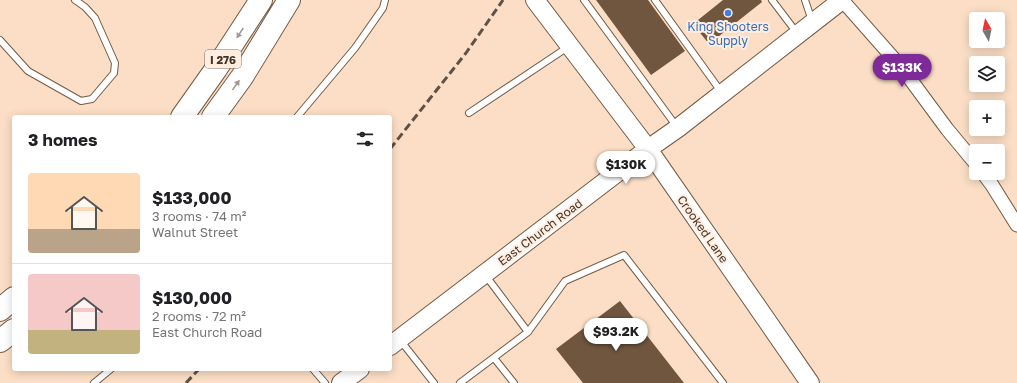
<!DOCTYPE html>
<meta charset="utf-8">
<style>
body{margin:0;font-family:"Golos Text",sans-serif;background:#f2f2f2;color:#202124;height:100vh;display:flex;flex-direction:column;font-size:15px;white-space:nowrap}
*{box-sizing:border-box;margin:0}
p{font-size:13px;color:#757577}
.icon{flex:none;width:22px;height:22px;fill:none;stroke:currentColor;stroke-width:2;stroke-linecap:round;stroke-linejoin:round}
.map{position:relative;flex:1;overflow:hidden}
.drawer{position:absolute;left:12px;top:115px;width:380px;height:256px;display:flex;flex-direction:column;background:#fff;border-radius:4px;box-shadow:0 2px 10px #0003}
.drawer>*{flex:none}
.needle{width:26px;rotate:351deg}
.buttons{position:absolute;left:969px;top:12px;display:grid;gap:8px}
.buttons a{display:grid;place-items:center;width:36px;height:36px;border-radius:4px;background:#fff;box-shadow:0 2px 10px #0003;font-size:20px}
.price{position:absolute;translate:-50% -34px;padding:0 9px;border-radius:14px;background:#fff;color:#222;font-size:13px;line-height:26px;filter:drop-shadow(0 1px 2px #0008)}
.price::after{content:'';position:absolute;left:50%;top:24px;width:12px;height:9px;margin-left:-6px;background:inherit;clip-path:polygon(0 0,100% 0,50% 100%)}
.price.active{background:#7f2a99;color:#fff}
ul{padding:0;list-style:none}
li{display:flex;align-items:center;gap:12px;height:100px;padding:0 16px}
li+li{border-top:1px solid #e0e0e0}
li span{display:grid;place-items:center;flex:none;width:112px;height:80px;border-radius:4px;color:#555}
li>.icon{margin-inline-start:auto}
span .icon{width:48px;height:48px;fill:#fffc;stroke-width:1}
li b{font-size:17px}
h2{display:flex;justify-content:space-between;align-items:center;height:48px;padding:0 16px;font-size:17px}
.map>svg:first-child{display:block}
.building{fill:#70563f}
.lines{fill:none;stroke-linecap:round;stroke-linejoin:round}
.lane-casing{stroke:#745b46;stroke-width:8}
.street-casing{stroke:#745b46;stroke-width:15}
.secondary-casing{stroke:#745b46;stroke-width:20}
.highway-casing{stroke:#745b46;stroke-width:24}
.lane{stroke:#fff;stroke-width:6}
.street{stroke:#fff;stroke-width:13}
.secondary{stroke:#fff;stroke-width:18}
.highway{stroke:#fff;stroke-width:22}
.rail{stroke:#5f5145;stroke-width:3;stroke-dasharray:8 4;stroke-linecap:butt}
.oneway{fill:#a09a96}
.shop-dot{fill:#3f7fe0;stroke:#ffedde;stroke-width:1.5}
.labels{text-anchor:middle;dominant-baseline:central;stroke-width:4;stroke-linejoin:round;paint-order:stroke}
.shield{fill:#ffedde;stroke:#7a6d61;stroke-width:1}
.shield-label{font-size:11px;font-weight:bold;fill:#41362c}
.shop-label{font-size:12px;fill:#366cbe;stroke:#ffedde}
.street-label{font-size:12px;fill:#41362c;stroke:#ffedde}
</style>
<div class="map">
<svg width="1017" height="383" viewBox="0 0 1017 383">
<rect width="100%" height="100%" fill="#fbdec5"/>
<!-- building -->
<path class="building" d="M596,0H648L685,51L651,75Z
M723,0H761L762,2L709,44L693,24Z
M620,301L684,383H583L556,349Z"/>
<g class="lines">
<!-- lane casing -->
<g class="lane-casing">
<path id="lane" d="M584,0L677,127
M655,0L722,93
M772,0L797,33
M805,0L812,21
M0,40L28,71L81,101L92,99L114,73L115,63L95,18L85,7L75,0
M469,113L568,47
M297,117L355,48L383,8L385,0
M528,332L565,281L624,255L723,383
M400,340L434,383
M494,358L514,383
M313,369L325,383
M94,383L111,369
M460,383L528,332L486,276"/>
</g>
<!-- street casing -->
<g class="street-casing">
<path id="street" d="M842,0L902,68L947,129L976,164
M983,173L992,185L1017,225"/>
</g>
<!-- secondary casing -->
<g class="secondary-casing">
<path id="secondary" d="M535,0L648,149L810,383
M390,346L648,149L678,128L842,0
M341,383L360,369"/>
</g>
<!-- highway casing -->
<g class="highway-casing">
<path id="highway" d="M182,117L216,69L261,0
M213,117L242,77L289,0
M0,310L14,298
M0,341L14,330"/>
</g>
<!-- lane -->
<use href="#lane" class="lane"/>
<!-- street -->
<use href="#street" class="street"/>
<!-- secondary -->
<use href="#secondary" class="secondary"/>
<!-- highway -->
<use href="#highway" class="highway"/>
<!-- rail -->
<path class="rail" d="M390,149L466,53L503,0
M186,383L199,369"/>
</g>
<!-- one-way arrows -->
<defs><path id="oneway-solid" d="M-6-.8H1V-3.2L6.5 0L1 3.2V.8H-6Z"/></defs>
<g class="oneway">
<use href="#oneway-solid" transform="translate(240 33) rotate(123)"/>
<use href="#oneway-solid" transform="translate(236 85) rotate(-54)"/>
</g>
<!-- markers -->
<circle class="shop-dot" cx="728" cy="13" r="4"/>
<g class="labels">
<!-- shield labels -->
<rect class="shield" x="205" y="50" width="36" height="18" rx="3"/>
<g class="shield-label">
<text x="223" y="59">I 276</text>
</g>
<!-- shop labels -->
<g class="shop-label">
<text x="728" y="26">King Shooters<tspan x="728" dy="14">Supply</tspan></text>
</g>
<!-- street labels -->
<g class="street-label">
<text transform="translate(703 229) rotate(55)">Crooked Lane</text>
<text transform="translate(540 232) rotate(-37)">East Church Road</text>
</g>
</g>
</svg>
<div class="buttons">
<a><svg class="needle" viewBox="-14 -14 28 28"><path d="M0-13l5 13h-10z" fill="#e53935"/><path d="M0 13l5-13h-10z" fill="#757577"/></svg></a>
<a><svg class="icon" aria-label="layers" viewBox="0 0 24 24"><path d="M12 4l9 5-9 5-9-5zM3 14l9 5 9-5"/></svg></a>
<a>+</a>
<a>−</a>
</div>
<b class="price active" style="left:902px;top:88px">$133K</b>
<b class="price" style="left:626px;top:185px">$130K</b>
<b class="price" style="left:616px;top:352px">$93.2K</b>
<section class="drawer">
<h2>3 homes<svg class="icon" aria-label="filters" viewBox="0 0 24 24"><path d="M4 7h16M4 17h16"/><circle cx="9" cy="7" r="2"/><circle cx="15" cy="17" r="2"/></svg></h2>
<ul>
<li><span style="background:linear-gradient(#ffd9b3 70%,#b9a48a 0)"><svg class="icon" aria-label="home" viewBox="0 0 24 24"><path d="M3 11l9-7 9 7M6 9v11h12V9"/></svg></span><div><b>$133,000</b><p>3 rooms · 74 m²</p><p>Walnut Street</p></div></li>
<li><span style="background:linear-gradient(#f6c9c9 70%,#c2b280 0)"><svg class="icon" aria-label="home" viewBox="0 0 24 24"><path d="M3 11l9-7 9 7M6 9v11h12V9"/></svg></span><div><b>$130,000</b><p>2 rooms · 72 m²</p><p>East Church Road</p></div></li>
</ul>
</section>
</div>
